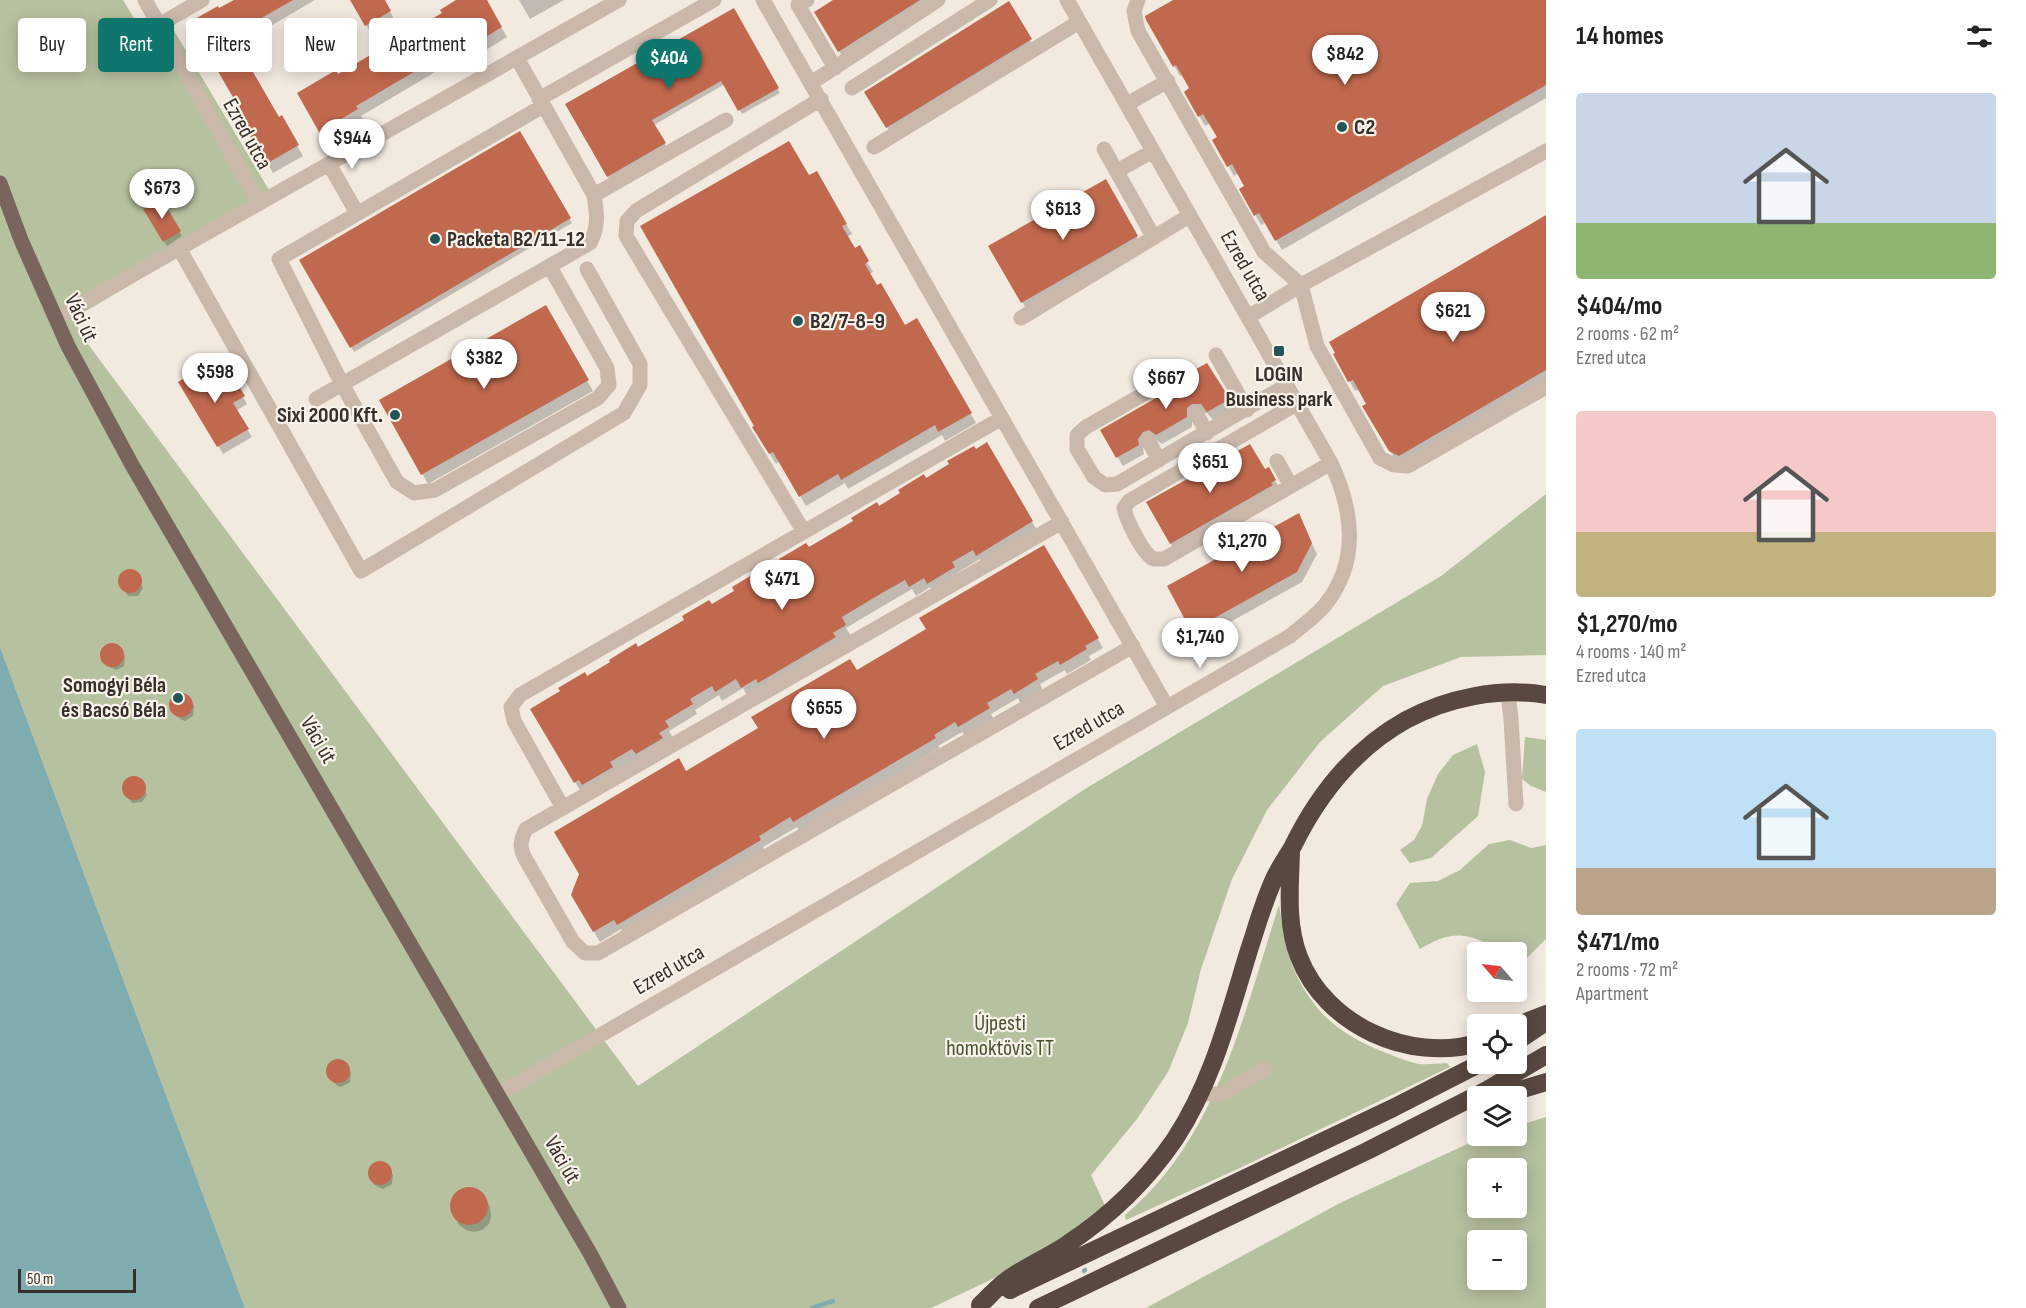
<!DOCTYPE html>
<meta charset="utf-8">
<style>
body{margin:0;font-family:"Sofia Sans Condensed",sans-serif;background:#f2f2f2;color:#222;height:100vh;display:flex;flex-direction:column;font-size:22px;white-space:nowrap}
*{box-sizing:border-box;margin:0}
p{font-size:20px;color:#767676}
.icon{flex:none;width:33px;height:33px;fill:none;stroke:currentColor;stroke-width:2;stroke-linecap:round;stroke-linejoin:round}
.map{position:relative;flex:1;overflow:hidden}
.details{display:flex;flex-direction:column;background:#fff;width:480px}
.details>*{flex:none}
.guide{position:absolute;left:18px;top:18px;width:570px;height:54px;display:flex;gap:12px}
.needle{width:39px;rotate:298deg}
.controls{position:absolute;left:1467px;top:942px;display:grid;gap:12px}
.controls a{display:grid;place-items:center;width:60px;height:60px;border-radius:6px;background:#fff;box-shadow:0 3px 15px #0003;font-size:30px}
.scale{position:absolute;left:18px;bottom:15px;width:118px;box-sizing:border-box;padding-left:6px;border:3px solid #382e2a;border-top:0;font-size:16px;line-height:21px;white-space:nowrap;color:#382e2a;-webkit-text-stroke:4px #f9f3eb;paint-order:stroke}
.price{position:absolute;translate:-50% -51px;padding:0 14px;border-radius:21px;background:#fff;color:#222;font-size:20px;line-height:39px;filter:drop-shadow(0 2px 3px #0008)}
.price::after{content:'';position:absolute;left:50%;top:36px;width:18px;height:14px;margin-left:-9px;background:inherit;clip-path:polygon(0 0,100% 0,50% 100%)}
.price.on{background:#0f766e;color:#fff}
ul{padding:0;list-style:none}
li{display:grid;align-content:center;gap:12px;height:318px;padding:0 30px}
li span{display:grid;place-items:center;height:186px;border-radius:6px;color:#555}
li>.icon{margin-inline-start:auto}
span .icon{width:108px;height:108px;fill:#fffc;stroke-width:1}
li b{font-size:26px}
h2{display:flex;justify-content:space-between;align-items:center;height:72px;padding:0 30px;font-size:26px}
.tag{padding:0 21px;border-radius:6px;background:#fff;box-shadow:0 3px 15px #0003;font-size:21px;line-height:54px}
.tag.on{background:#0f766e;color:#fff}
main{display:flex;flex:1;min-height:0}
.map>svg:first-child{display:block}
.green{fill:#b6c19f;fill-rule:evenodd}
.water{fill:#7facae}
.shadow{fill:#0003}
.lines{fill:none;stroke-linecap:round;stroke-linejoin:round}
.stream{stroke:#7facae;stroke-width:4.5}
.building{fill:#c1694e}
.minor{stroke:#cab9ab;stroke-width:15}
.major{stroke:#79655c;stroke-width:15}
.highway{stroke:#584841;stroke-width:18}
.poi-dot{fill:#215558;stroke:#f9f3eb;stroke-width:2}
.labels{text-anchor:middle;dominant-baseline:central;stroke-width:4.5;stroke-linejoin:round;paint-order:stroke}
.poi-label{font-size:22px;font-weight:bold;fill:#382e2a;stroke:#f9f3eb;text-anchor:start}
.street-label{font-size:22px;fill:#382e2a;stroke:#f9f3eb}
.park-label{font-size:22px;fill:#47552f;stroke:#f9f3eb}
</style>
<main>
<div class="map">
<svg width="1546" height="1308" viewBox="0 0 1546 1308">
<rect width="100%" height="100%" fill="#f2e9df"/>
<!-- green -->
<path class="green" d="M0,0H123L146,38L170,24L275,200L74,318L82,336L638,1086L1085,789L1441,576L1546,494V655L1461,657L1383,686L1320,742L1267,810L1232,879L1201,969L1188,1023L1168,1072L1137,1119L1091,1175L1107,1210L1005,1273L931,1308H245L0,647Z
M1525,737L1546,740V792L1531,786L1522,779Z
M1477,744L1485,772L1478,816L1431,858L1410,863L1400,850L1414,840L1422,826L1427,799L1438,774L1453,755Z
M1510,840L1531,848L1546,845V939L1523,962L1517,964L1516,952C1500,952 1501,950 1486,943C1460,930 1443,935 1420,949L1396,904L1410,883L1438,881L1460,870L1489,844Z
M1279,905C1283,927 1285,951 1295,972C1316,1017 1344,1037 1389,1054C1397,1057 1406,1061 1415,1063C1424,1066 1437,1063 1447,1063L1450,1067L1242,1167L1126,1220L1125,1215C1217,1139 1244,1013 1279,905Z
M1546,1117V1308H1146L1342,1202L1476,1140L1488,1136H1516L1517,1126ZM1478,1168H1516V1208H1478ZM1478,1240H1516V1280H1478Z"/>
<!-- water -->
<path class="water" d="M0,647L245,1308H0Z"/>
<!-- shadow -->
<path class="shadow" d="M237,0H315L240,44L242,48L238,50L278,119L281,117L303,156L273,173L247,127L251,125L215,63L212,65L188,25Z
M352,0H383L396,22L372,35Z
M459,0H485L507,37L468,61L464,55L361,116L363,119L326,141L299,94L337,76L444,13Z
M519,0H564L530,19Z
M836,0H941L845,61L816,13Z
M1176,0H1546V98L1282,250L1266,222L1261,225L1241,189L1246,186L1239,173L1234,176L1214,141L1219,138L1210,123L1205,126L1186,92L1191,89L1183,74L1180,76L1147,17Z
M1008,3L1036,50L893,137L866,92Z
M734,10L780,93L742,114L725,84L654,125L667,148L610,180L567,104Z
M519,133L572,223L354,352L301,261Z
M816,173L852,234L847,237L854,250L859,248L873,272L869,274L904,327L917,320L976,423L945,441L942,435L848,489L845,483L806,506L780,461L776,464L760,438L808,177Z
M1105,181L1142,246L1028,312L990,246Z
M160,200L182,236L167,246L145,210Z
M1546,217V383L1406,465L1396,461L1364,407L1369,404L1360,389L1355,391L1335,355Z
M546,307L593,391L428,484L381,400Z
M180,382L223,389L234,382L247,404L236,411L252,437L223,454Z
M1185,384L1228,400L1233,409L1213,420L1207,413H1197L1192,418V427L1162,444L1155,439L1148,441L1143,449L1144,454L1123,466L1102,431Z
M986,444L1038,532L983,565L980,559L957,573L959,578L934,593L930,587L916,596L912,589L888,603L846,628L851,636L748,697L743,688L722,701L719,695L695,710L697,714L669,731L673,738L581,792L532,709Z
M1268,469L1280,489L1176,553L1148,503Z
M1302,524L1317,554L1302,582L1198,640L1169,586Z
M1044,547L1103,648L1089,656L1091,660L1067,674L1065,670L1040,684L1043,690L1020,703L1018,698L991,714L994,719L965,736L962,732L938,746L940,748L800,831L797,827L763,847L765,850L624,934L621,929L600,942L573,895L686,773L928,630Z
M127,571L136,574L139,579L143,588L138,596H128L120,583L123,573Z
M110,645L119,647L125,656L124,666L116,670L107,666L104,661L103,651Z
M179,695L188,697L194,706L193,716L185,721L180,719L171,706L172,701Z
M136,778L140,780L147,795L142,802L132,803L123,789L127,780Z
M336,1061H340L351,1072L350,1082L341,1087L337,1086L330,1077L328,1067Z
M377,1163H382L393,1175L392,1184L383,1189L374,1185L371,1180L370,1169Z
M473,1188L480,1192L486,1199L490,1207L491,1216L489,1224L482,1230L474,1232L466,1230L459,1225L451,1208L452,1200L457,1193L464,1189Z"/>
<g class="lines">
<!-- stream -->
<path class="stream" d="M1084,1271L1085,1270
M812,1308L833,1301"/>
</g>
<!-- building -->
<path class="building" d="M234,0H293L235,33L238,37L234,39L279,117L282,115L299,145L266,164L245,127L249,125L208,54L205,56L186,24L218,6L219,8Z
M350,0H385L391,11L365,26Z
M456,0H487L502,27L461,52L458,46L356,106L358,109L319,132L297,93L336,70L338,74L442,13L440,10Z
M833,0H920L838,52L814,12Z
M1173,0H1546V85L1275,241L1259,213L1254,216L1239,189L1244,186L1232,164L1227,167L1212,140L1217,137L1203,114L1198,117L1184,92L1189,88L1176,65L1173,67L1146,20L1145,16Z
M1009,1L1032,39L886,128L864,92Z
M734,8L779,88L738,111L721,81L652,120L666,143L607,177L565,104Z
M520,131L571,218L350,348L299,260Z
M789,141L809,175L817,171L847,224L842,226L855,248L860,245L869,261L865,264L877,285L881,283L905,325L917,318L972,413L938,432L935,425L841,480L838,474L799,497L773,452L769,454L752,427L754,426L640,226Z
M1106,179L1138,236L1021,303L988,246Z
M161,198L181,231L163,242L143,209Z
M1546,215V370L1399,456L1389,451L1362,406L1366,404L1353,380L1348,382L1333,354L1335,353L1329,342Z
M546,305L589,380L421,475L379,400Z
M210,363L224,387L235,380L245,396L233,403L249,429L217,447L178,382Z
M1207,363L1230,399L1207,412L1201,404H1192L1187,408V417L1156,435L1149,430L1143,432L1138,439L1139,445L1116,458L1100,430L1184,382L1189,373Z
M987,442L1033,521L976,556L973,550L952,562L955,567L927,584L924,578L909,587L905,580L882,593L842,617L846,625L833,633L836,637L758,683L756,679L741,688L736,679L715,692L712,686L690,699L693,704L665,721L669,727L659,733L663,738L636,754L632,749L610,762L613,767L582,785L579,780L574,783L530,709L560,691L558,688L585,672L587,676L610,662L609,660L636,643L638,647L684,620L682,616L709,600L712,604L734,591L732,587L757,572L759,575L781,562L779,559L806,543L809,547L853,521L851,518L877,502L879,506L900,493L898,490L924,474L926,478L949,464L947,461L974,446L976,449Z
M1250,444L1265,469L1269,467L1276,480L1271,483L1273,485L1170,544L1146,502Z
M1299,513L1312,543L1297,572L1191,631L1167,586Z
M1044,545L1099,638L1085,646L1087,649L1060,665L1058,661L1035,674L1038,679L1014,694L1011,689L987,703L990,708L958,727L955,722L934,735L936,738L793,822L790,817L759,836L761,840L617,925L614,920L593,932L571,895L579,874L554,832L679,758L686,771L758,728L751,717L850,659L857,670L926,629L919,618Z
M118 581a12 12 0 1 1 24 0a12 12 0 1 1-24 0Z
M100 655a12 12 0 1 1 24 0a12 12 0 1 1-24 0Z
M169 705a12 12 0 1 1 24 0a12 12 0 1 1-24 0Z
M122 788a12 12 0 1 1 24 0a12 12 0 1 1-24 0Z
M326 1071a12 12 0 1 1 24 0a12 12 0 1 1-24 0Z
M368 1173a12 12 0 1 1 24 0a12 12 0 1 1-24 0Z
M450 1206a19 19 0 1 1 38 0a19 19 0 1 1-38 0Z"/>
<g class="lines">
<!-- minor -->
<path class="minor" d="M145,0L259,203
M763,0L1167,707
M807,0L798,5L835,68
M1138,0L1134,11L1138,31L1264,252L1301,285L1317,346L1380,458L1394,465L1408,466L1546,387
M159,25L202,0
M811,83L938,0
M852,88L990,0
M539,99L714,0
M1127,104L1168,81
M543,106L279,259L342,384L397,482L414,493L435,490L598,398L609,385L607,368L550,267
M874,147L1079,22
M1104,149L1153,236
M329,164L357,213
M1117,171L1153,151
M594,195L726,120
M179,248L361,571L624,413L640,385V364L587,269
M1248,317L1301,285L1546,151
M56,318L619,0
M1021,318L1189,216
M1216,355L1247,410
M1179,374L1086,427L1077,435V449L1094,477L1105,485L1117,484L1287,385
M316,399L590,243C599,226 597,214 594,195L517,58
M1298,403L1129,501L1124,508C1126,519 1143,555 1154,559C1155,559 1163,559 1164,559L1331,463
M1196,413L1207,433
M1148,440L1159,460
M1277,461L1291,486
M1062,522L526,829C520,841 519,848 526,860L573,942L585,953H598L1133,646
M804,532L626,236L627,221L636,211L821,99
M1508,694L1511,719L1516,804
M563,808L514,721L511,707L520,695L1002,418
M1201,1094H1222L1264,1069
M497,1095L1290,636C1302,626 1316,616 1325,605C1360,561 1353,510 1331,463L1067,0"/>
<!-- major -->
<path class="major" d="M0,183L21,240L68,346L132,465L591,1255L619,1308"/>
<!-- highway -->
<path class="highway" d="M1291,852C1290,887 1286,924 1299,957C1325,1025 1409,1063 1478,1043
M1516,1026L1546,1014
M1516,1042L1546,1022
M1500,1096L1546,1082
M1010,1290L1393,1108L1479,1064
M980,1305C989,1297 997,1287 1007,1280C1026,1266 1049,1257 1069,1243C1111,1215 1147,1180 1175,1139C1213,1081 1229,1015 1249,950C1257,926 1264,900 1275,877C1280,866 1287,857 1293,846C1319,793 1354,749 1406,720C1447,698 1499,687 1546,695
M1038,1308L1367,1151L1487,1090L1546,1055"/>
</g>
<!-- markers -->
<g class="poi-dot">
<circle cx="1342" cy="127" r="6"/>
<circle cx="435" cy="239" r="6"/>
<circle cx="798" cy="321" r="6"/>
<rect x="1273" y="345" width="12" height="12" rx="3"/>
<circle cx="395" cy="415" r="6"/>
<circle cx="178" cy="698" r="6"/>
</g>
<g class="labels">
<!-- poi labels -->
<g class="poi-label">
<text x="1354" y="127">C2</text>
<text x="447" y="239">Packeta B2/11-12</text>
<text x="810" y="321">B2/7-8-9</text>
<text x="1279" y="374" text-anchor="middle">LOGIN<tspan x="1279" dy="25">Business park</tspan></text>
<text x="383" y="415" text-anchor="end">Sixi 2000 Kft.</text>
<text x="166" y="685" text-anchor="end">Somogyi Béla<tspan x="166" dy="25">és Bacsó Béla</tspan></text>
</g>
<!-- street labels -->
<g class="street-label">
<text transform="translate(247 134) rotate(61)">Ezred utca</text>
<text transform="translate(1245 266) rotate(60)">Ezred utca</text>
<text transform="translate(81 318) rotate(65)">Váci út</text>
<text transform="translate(1089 726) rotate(-30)">Ezred utca</text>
<text transform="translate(318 740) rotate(60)">Váci út</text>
<text transform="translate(669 970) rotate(-30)">Ezred utca</text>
<text transform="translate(562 1160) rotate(60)">Váci út</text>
</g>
<!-- park labels -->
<g class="park-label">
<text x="1000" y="1023">Újpesti<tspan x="1000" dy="25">homoktövis TT</tspan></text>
</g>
</g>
</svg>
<div class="controls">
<a><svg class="needle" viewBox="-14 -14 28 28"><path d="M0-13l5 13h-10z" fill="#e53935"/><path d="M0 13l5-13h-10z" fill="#767676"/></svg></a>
<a><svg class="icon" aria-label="locate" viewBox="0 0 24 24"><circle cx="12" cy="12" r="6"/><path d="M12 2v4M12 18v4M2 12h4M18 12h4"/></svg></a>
<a><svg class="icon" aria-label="layers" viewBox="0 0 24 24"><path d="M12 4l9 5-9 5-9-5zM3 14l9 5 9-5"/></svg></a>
<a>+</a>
<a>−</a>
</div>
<div class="scale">50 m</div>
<b class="price" style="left:1345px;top:86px">$842</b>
<b class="price on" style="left:669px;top:90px">$404</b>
<b class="price" style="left:352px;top:170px">$944</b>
<b class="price" style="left:162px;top:220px">$673</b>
<b class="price" style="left:1063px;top:241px">$613</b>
<b class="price" style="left:1453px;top:343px">$621</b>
<b class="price" style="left:484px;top:390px">$382</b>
<b class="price" style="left:215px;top:404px">$598</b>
<b class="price" style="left:1166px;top:410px">$667</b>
<b class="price" style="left:1210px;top:494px">$651</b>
<b class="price" style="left:1242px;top:573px">$1,270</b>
<b class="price" style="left:782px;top:611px">$471</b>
<b class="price" style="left:1200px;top:669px">$1,740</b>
<b class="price" style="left:824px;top:740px">$655</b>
<div class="guide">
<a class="tag">Buy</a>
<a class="tag on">Rent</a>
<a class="tag">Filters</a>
<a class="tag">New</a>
<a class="tag">Apartment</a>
</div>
</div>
<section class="details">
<h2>14 homes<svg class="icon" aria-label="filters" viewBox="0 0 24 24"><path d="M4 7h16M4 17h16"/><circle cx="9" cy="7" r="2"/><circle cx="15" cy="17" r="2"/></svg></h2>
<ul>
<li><span style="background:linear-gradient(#c9d6e8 70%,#8fb573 0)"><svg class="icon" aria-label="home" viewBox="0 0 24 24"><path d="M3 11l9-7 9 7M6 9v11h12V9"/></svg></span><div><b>$404/mo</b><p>2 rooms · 62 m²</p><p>Ezred utca</p></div></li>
<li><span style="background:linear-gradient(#f6c9c9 65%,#c2b280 0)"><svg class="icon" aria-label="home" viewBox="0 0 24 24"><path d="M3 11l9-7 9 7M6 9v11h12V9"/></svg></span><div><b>$1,270/mo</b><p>4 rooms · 140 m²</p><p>Ezred utca</p></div></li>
<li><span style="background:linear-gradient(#bfe0f5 75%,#b9a48a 0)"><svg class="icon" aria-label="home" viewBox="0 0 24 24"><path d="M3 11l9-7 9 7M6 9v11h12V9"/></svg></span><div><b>$471/mo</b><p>2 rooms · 72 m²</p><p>Apartment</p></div></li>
</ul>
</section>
</main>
